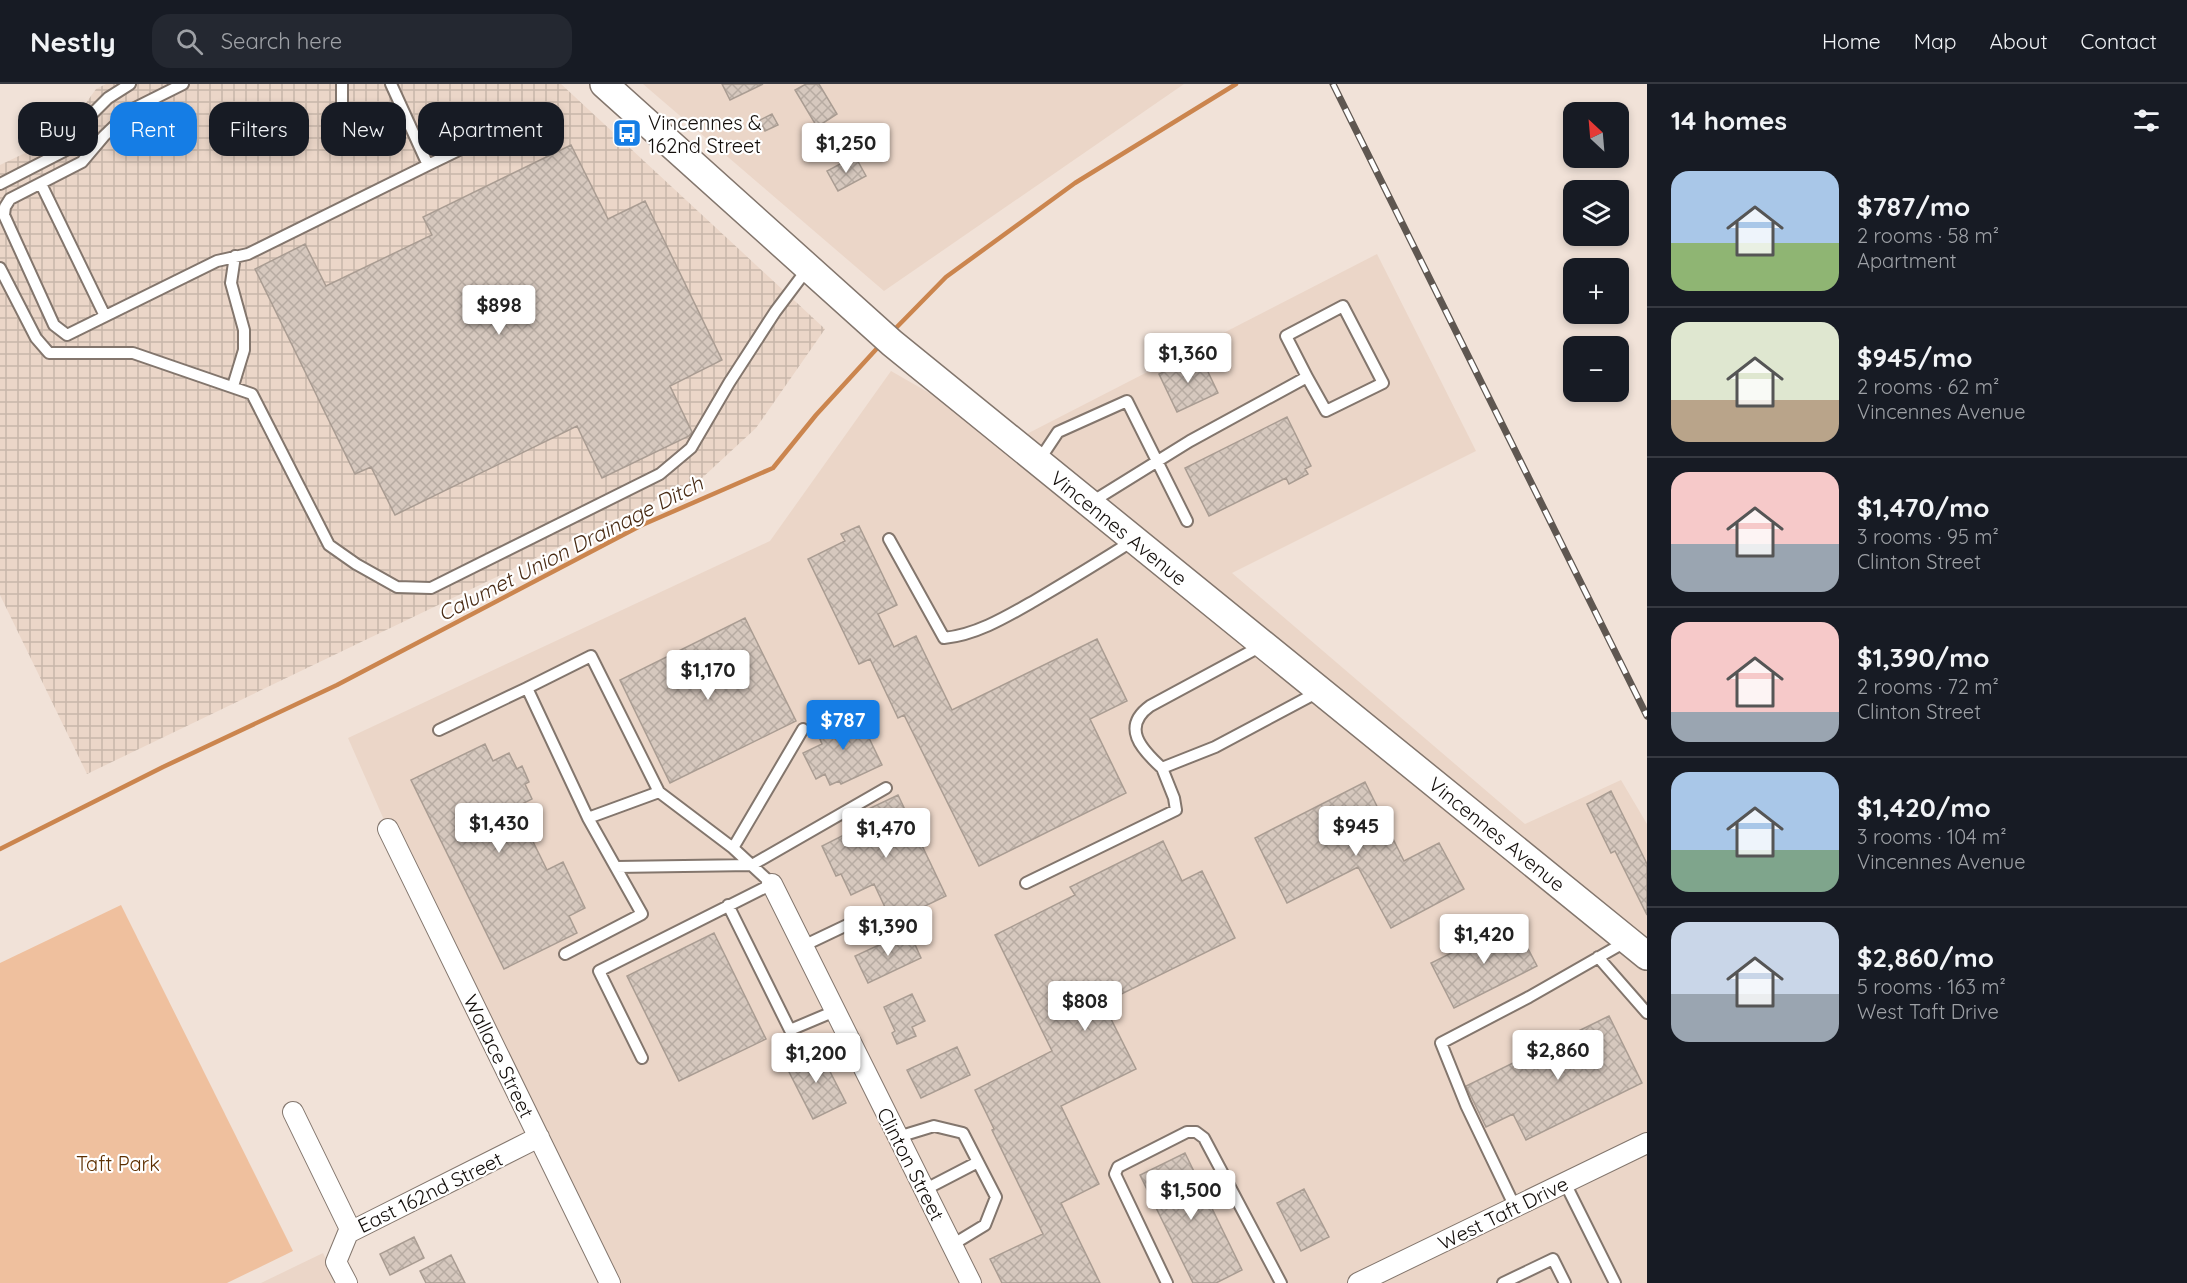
<!DOCTYPE html>
<meta charset="utf-8">
<style>
body{margin:0;font-family:Quicksand,sans-serif;background:#242831;color:#f1f3f6;height:100vh;display:flex;flex-direction:column;font-size:22px;white-space:nowrap}
*{box-sizing:border-box;margin:0}
p{font-size:20px;color:#9ea1a6}
.icon{flex:none;width:33px;height:33px;fill:none;stroke:currentColor;stroke-width:2;stroke-linecap:round;stroke-linejoin:round}
.map{position:relative;flex:1;overflow:hidden}
.details{display:flex;flex-direction:column;background:#171b24;width:540px}
.details>*{flex:none}
.hud{position:absolute;left:18px;top:18px;width:570px;height:54px;display:flex;gap:12px}
.needle{width:39px;rotate:334deg}
.buttons{position:absolute;left:1563px;top:18px;display:grid;gap:12px}
.buttons a{display:grid;place-items:center;width:66px;height:66px;border-radius:12px;background:#171b24;box-shadow:0 3px 9px #0003;font-size:30px}
.price{position:absolute;translate:-50% -51px;padding:0 14px;border-radius:6px;background:#fff;color:#222;font-size:20px;line-height:39px;filter:drop-shadow(0 2px 3px #0008)}
.price::after{content:'';position:absolute;left:50%;top:36px;width:18px;height:14px;margin-left:-9px;background:inherit;clip-path:polygon(0 0,100% 0,50% 100%)}
.price.active{background:#157de5;color:#fff}
ul{padding:0;list-style:none}
li{display:flex;align-items:center;gap:18px;height:150px;padding:0 24px}
li+li{border-top:2px solid #363941}
li span{display:grid;place-items:center;flex:none;width:168px;height:120px;border-radius:18px;color:#555}
li>.icon{margin-inline-start:auto}
span .icon{width:72px;height:72px;fill:#fffc;stroke-width:1}
li b{font-size:26px}
h2{display:flex;justify-content:space-between;align-items:center;height:72px;padding:0 24px;font-size:26px}
.tag{padding:0 21px;border-radius:18px;background:#171b24;box-shadow:0 3px 9px #0003;font-size:21px;line-height:54px}
.tag.active{background:#157de5;color:#fff}
header{display:flex;align-items:center;gap:36px;box-sizing:border-box;height:84px;padding:0 30px;background:#171b24;border-bottom:2px solid #363941}
header strong{font-size:28px}
nav{display:flex;gap:33px;margin-inline-start:auto;font-size:21px}
.search{width:420px;height:54px;background:#242831;display:flex;align-items:center;gap:15px;box-sizing:border-box;padding:0 21px;border-radius:18px;color:#9ea1a6;font-size:22px}
main{display:flex;flex:1;min-height:0}
.map>svg:first-child{display:block}
.built{fill:#ebd6c8}
.industrial{fill:url(#industrial-grid)}
.green{fill:#efc09e}
.lines{fill:none;stroke-linecap:round;stroke-linejoin:round}
.stream{stroke:#cb854e;stroke-width:4.5}
.building{fill:url(#building-cross-hatch);stroke:#a99c92;stroke-width:1.5}
.lane-casing{stroke:#83766d;stroke-width:14}
.street-casing{stroke:#83766d;stroke-width:22}
.secondary-casing{stroke:#83766d;stroke-width:30}
.lane{stroke:#fff;stroke-width:10}
.street{stroke:#fff;stroke-width:20}
.secondary{stroke:#fff;stroke-width:27}
.rail-casing{stroke:#5f5751;stroke-width:7}
.rail{stroke:#fff;stroke-width:4.5;stroke-dasharray:14;stroke-linecap:butt}
.labels{text-anchor:middle;dominant-baseline:central;stroke-width:4.5;stroke-linejoin:round;paint-order:stroke}
.poi-label{font-size:20px;fill:#120d0a;stroke:#fff;text-anchor:start}
.street-label{font-size:20px;fill:#120d0a;stroke:#fff}
.park-label{font-size:20px;fill:#5d2f01;stroke:#fff}
.water-label{font-size:21px;font-style:italic;fill:#492b14;stroke:#fff}
</style>
<header>
<strong>Nestly</strong>
<div class="search"><svg class="icon" aria-label="search" viewBox="0 0 24 24"><circle cx="10" cy="10" r="6"/><path d="M15 15l6 6"/></svg>Search here</div>
<nav><a>Home</a><a>Map</a><a>About</a><a>Contact</a></nav>
</header>
<main>
<div class="map">
<svg width="1647" height="1199" viewBox="0 0 1647 1199">
<defs>
<pattern id="industrial-grid" width="8" height="8" patternUnits="userSpaceOnUse" patternTransform="scale(1.5)"><rect width="8" height="8" fill="#ebd6c8"/><path d="M0 4h8M4 0v8" fill="none" stroke="#c8b6aa"/></pattern>
<pattern id="building-cross-hatch" width="8" height="8" patternUnits="userSpaceOnUse" patternTransform="scale(1.5)"><rect width="8" height="8" fill="#d6c8be"/><path d="M0 0l8 8M0 8l8-8" fill="none" stroke="#b7aba2"/></pattern>
</defs>
<rect width="100%" height="100%" fill="#f1e2d8"/>
<!-- built -->
<path class="built" d="M643,0H1184L884,207Z
M1377,170L1476,367L1232,489L1525,740L1621,696L1647,740V1199H609L388,745L348,654L770,457L891,287L1013,357Z
M323,1169L338,1199H261Z"/>
<!-- industrial -->
<path class="industrial" d="M106,0H561L825,245L756,344L702,394L87,690L0,511V81L63,51L96,5Z"/>
<!-- green -->
<path class="green" d="M121,821L293,1167L227,1199H0V879Z"/>
<g class="lines">
<!-- stream -->
<path class="stream" d="M892,248L946,193L1075,99L1236,0
M0,765L163,683L337,601L642,441L773,384L816,331L881,260"/>
</g>
<!-- building -->
<path class="building" d="M722,0H763L730,16Z
M806,0H819L837,30L817,43L795,6Z
M772,30L778,41L765,47L760,36Z
M571,61L608,135L645,117L722,276L670,302L692,348L689,352L602,394L577,342L395,431L371,383L355,390L255,185L305,160L326,202L432,151L423,133Z
M855,72L866,92L838,107L827,87Z
M1200,271L1218,309L1177,328L1159,290Z
M1287,333L1311,382L1305,385L1308,390L1289,400L1286,394L1209,432L1185,384Z
M859,442L897,521L878,530L894,563L916,552L952,626L1097,555L1127,617L1090,635L1126,709L979,782L904,631L898,634L870,575L859,580L808,475L845,457L841,450Z
M745,534L796,637L670,699L620,596Z
M856,627L882,681L841,700L839,697L830,701L825,690L816,695L803,669L822,660L816,646Z
M485,660L493,677L509,669L517,685L522,682L529,698L525,700L532,715L516,723L547,786L563,778L585,824L569,832L577,849L504,885L411,696Z
M1365,698L1404,777L1439,759L1464,805L1391,844L1358,783L1287,819L1255,754Z
M1611,707L1647,780V831L1615,767L1611,769L1587,720Z
M898,711L946,812L892,838L874,800L851,811L841,790L836,792L822,762L848,749L843,737Z
M1163,757L1182,797L1202,787L1235,854L1103,919L1136,985L1061,1022L1099,1100L1061,1119L1100,1199H1002L990,1175L1043,1150L992,1046L994,1045L975,1006L1052,967L995,851L1075,811L1070,803Z
M1514,838L1537,882L1454,924L1431,879Z
M909,847L921,874L868,899L855,872Z
M714,849L766,955L679,997L627,892Z
M912,910L925,937L912,943L916,952L897,960L892,949L895,947L884,923Z
M1609,932L1642,999L1526,1056L1513,1030L1486,1043L1466,1002Z
M957,963L970,991L921,1014L907,986Z
M819,966L846,1019L813,1035L786,982Z
M1185,1069L1242,1186L1216,1199H1193L1140,1091Z
M1304,1105L1329,1153L1301,1167L1277,1119Z
M414,1153L424,1174L390,1191L380,1170Z
M451,1171L465,1199H426L420,1187Z"/>
<g class="lines">
<!-- lane casing -->
<g class="lane-casing">
<path id="lane" d="M183,0L131,26L104,52L82,78L10,115L5,123L4,131L54,241L67,251L217,177L248,170L428,81L391,0
M342,20V0
M428,81L494,49
M0,100L68,65L86,36L108,14L130,0
M41,100L105,232
M0,184L36,254L49,269H133L252,310L329,461L356,480L397,503L431,504L660,390L691,364L729,299L775,228L808,184
M233,302L244,266V246L231,199L235,172
M1038,378L1058,348L1127,317L1187,437
M1090,419L1190,357L1307,293L1286,252L1343,222L1383,299L1326,327L1307,293
M889,455L944,554C976,551 1006,533 1034,517C1068,497 1101,477 1134,456
M1263,561L1150,622C1121,643 1141,665 1162,684L1215,663L1318,608
M527,604L591,572L659,708
M439,646L527,604L588,734L642,830L565,870
M588,734L659,708L733,764L772,800L599,887L642,974
M733,764L803,645
M616,783L752,781L886,704
M1026,799L1176,726L1174,714L1162,684
M728,821L790,946L835,927
M803,862L866,832
M1598,873L1647,929
M898,1053L934,1042L963,1049L996,1113L985,1141L952,1161
M1565,1099L1615,1199
M924,1106L978,1078
M1515,1123L1466,1021L1441,959L1529,913L1627,857
M1167,1199L1115,1090L1118,1083L1187,1048H1196L1204,1054L1281,1199
M1503,1199L1553,1175L1565,1199"/>
</g>
<!-- street casing -->
<g class="street-casing">
<path id="street" d="M388,745L610,1199
M772,800L971,1199
M293,1028L351,1147
M347,1199L336,1178L348,1149L539,1053
M1358,1199L1647,1059"/>
</g>
<!-- secondary casing -->
<g class="secondary-casing">
<path id="secondary" d="M604,0L892,259L1647,872"/>
</g>
<!-- lane -->
<use href="#lane" class="lane"/>
<!-- street -->
<use href="#street" class="street"/>
<!-- secondary -->
<use href="#secondary" class="secondary"/>
<!-- rail casing -->
<g class="rail-casing">
<path id="rail" d="M1333,0L1647,632"/>
</g>
<!-- rail -->
<use href="#rail" class="rail"/>
</g>
<!-- icons -->
<defs>
<g id="bus-square" transform="scale(1.5)"><rect x="-9" y="-9" width="18" height="18" rx="4" fill="#157de5" stroke="#fff"/><path d="M-5-6H5V4H4V6H2V4H-2V6H-4V4H-5ZM-3.5-4V0h7V-4ZM-3.5 1.2v1.5H-2V1.2ZM2 1.2v1.5H3.5V1.2Z" fill="#fff"/></g>
</defs>
<g fill-rule="evenodd">
<use href="#bus-square" x="627" y="49"/>
</g>
<g class="labels">
<!-- poi labels -->
<g class="poi-label">
<text x="648" y="38">Vincennes &amp;<tspan x="648" dy="23">162nd Street</tspan></text>
</g>
<!-- street labels -->
<g class="street-label">
<text transform="translate(1119 444) rotate(39)">Vincennes Avenue</text>
<text transform="translate(1497 750) rotate(39)">Vincennes Avenue</text>
<text transform="translate(499 972) rotate(64)">Wallace Street</text>
<text transform="translate(911 1080) rotate(63)">Clinton Street</text>
<text transform="translate(430 1108) rotate(-26)">East 162nd Street</text>
<text transform="translate(1503 1129) rotate(-26)">West Taft Drive</text>
</g>
<!-- park labels -->
<g class="park-label">
<text x="118" y="1079">Taft Park</text>
</g>
<!-- water labels -->
<g class="water-label">
<text transform="translate(570 464) rotate(-27)">Calumet Union Drainage Ditch</text>
</g>
</g>
</svg>
<div class="buttons">
<a><svg class="needle" viewBox="-14 -14 28 28"><path d="M0-13l5 13h-10z" fill="#e53935"/><path d="M0 13l5-13h-10z" fill="#9ea1a6"/></svg></a>
<a><svg class="icon" aria-label="layers" viewBox="0 0 24 24"><path d="M12 4l9 5-9 5-9-5zM3 14l9 5 9-5"/></svg></a>
<a>+</a>
<a>−</a>
</div>
<b class="price" style="left:846px;top:90px">$1,250</b>
<b class="price" style="left:499px;top:252px">$898</b>
<b class="price" style="left:1188px;top:300px">$1,360</b>
<b class="price" style="left:708px;top:617px">$1,170</b>
<b class="price active" style="left:843px;top:667px">$787</b>
<b class="price" style="left:499px;top:770px">$1,430</b>
<b class="price" style="left:1356px;top:773px">$945</b>
<b class="price" style="left:886px;top:775px">$1,470</b>
<b class="price" style="left:888px;top:873px">$1,390</b>
<b class="price" style="left:1484px;top:881px">$1,420</b>
<b class="price" style="left:1085px;top:948px">$808</b>
<b class="price" style="left:1558px;top:997px">$2,860</b>
<b class="price" style="left:816px;top:1000px">$1,200</b>
<b class="price" style="left:1191px;top:1137px">$1,500</b>
<div class="hud">
<a class="tag">Buy</a>
<a class="tag active">Rent</a>
<a class="tag">Filters</a>
<a class="tag">New</a>
<a class="tag">Apartment</a>
</div>
</div>
<section class="details">
<h2>14 homes<svg class="icon" aria-label="filters" viewBox="0 0 24 24"><path d="M4 7h16M4 17h16"/><circle cx="9" cy="7" r="2"/><circle cx="15" cy="17" r="2"/></svg></h2>
<ul>
<li><span style="background:linear-gradient(#a9c7e8 60%,#8fb573 0)"><svg class="icon" aria-label="home" viewBox="0 0 24 24"><path d="M3 11l9-7 9 7M6 9v11h12V9"/></svg></span><div><b>$787/mo</b><p>2 rooms · 58 m²</p><p>Apartment</p></div></li>
<li><span style="background:linear-gradient(#dfe7d0 65%,#b9a48a 0)"><svg class="icon" aria-label="home" viewBox="0 0 24 24"><path d="M3 11l9-7 9 7M6 9v11h12V9"/></svg></span><div><b>$945/mo</b><p>2 rooms · 62 m²</p><p>Vincennes Avenue</p></div></li>
<li><span style="background:linear-gradient(#f6c9c9 60%,#9aa5b1 0)"><svg class="icon" aria-label="home" viewBox="0 0 24 24"><path d="M3 11l9-7 9 7M6 9v11h12V9"/></svg></span><div><b>$1,470/mo</b><p>3 rooms · 95 m²</p><p>Clinton Street</p></div></li>
<li><span style="background:linear-gradient(#f6c9c9 75%,#9aa5b1 0)"><svg class="icon" aria-label="home" viewBox="0 0 24 24"><path d="M3 11l9-7 9 7M6 9v11h12V9"/></svg></span><div><b>$1,390/mo</b><p>2 rooms · 72 m²</p><p>Clinton Street</p></div></li>
<li><span style="background:linear-gradient(#a9c7e8 65%,#7fa58c 0)"><svg class="icon" aria-label="home" viewBox="0 0 24 24"><path d="M3 11l9-7 9 7M6 9v11h12V9"/></svg></span><div><b>$1,420/mo</b><p>3 rooms · 104 m²</p><p>Vincennes Avenue</p></div></li>
<li><span style="background:linear-gradient(#c9d6e8 60%,#9aa5b1 0)"><svg class="icon" aria-label="home" viewBox="0 0 24 24"><path d="M3 11l9-7 9 7M6 9v11h12V9"/></svg></span><div><b>$2,860/mo</b><p>5 rooms · 163 m²</p><p>West Taft Drive</p></div></li>
</ul>
</section>
</main>
